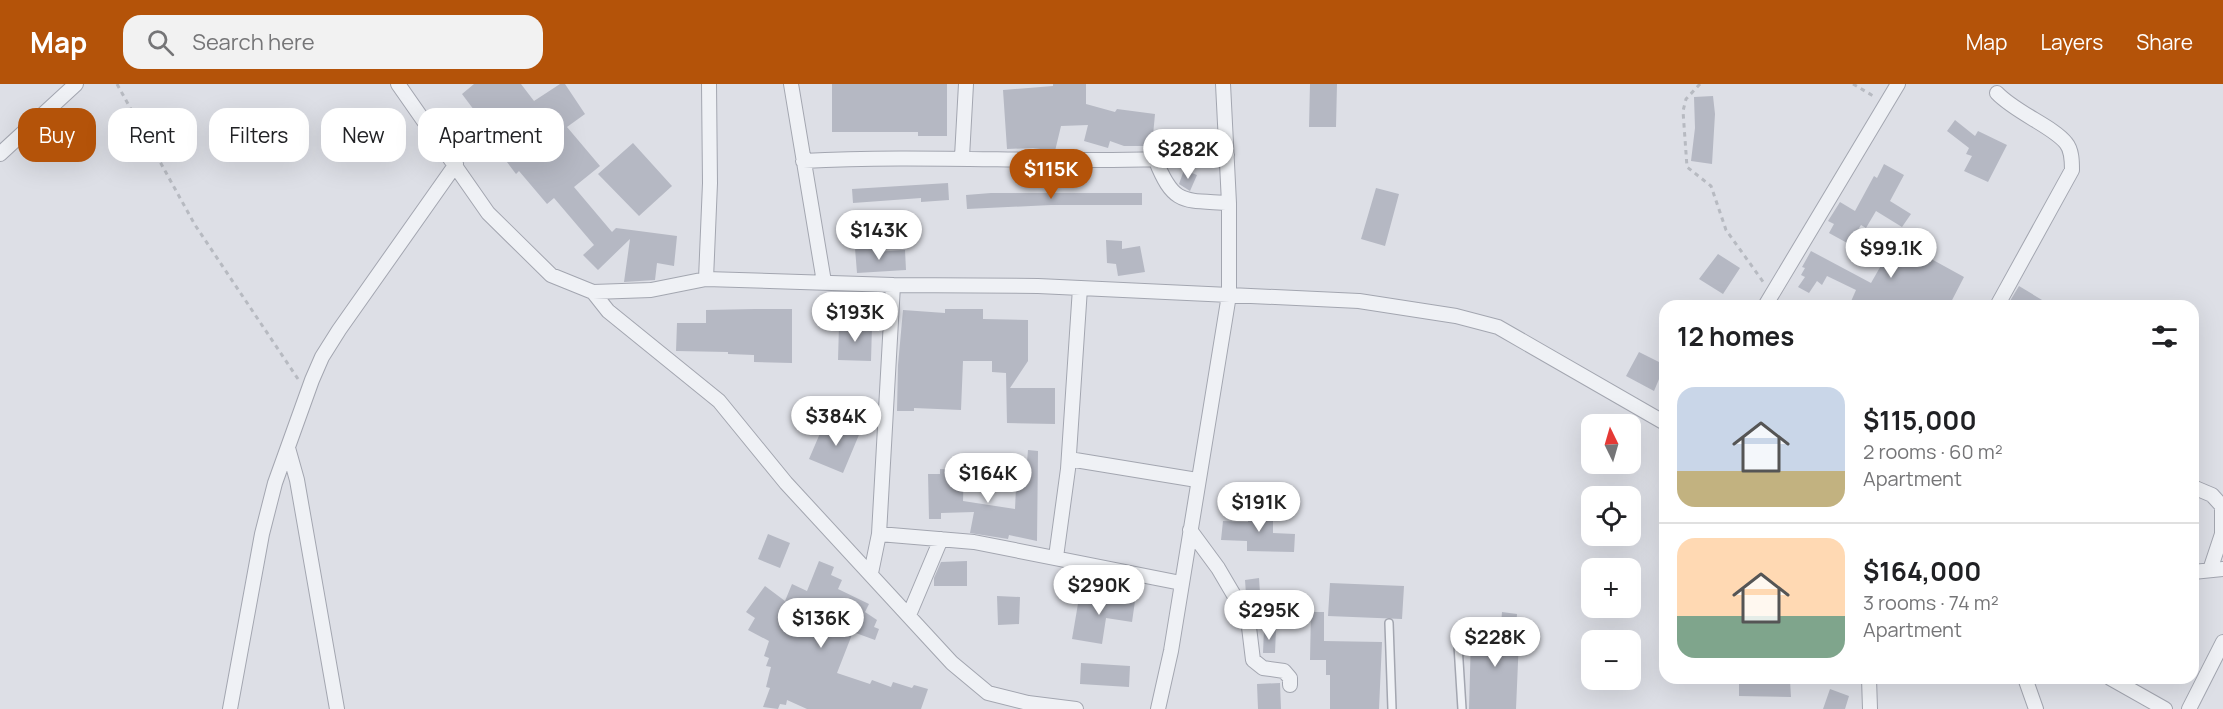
<!DOCTYPE html>
<meta charset="utf-8">
<style>
body{margin:0;font-family:Manrope,sans-serif;background:#f2f2f2;color:#202124;height:100vh;display:flex;flex-direction:column;font-size:22px;white-space:nowrap}
*{box-sizing:border-box;margin:0}
p{font-size:20px;color:#757577}
.icon{flex:none;width:33px;height:33px;fill:none;stroke:currentColor;stroke-width:2;stroke-linecap:round;stroke-linejoin:round}
.map{position:relative;flex:1;overflow:hidden}
.side{position:absolute;left:1659px;top:216px;width:540px;height:384px;display:flex;flex-direction:column;background:#fff;border-radius:18px;box-shadow:0 6px 24px #0002}
.side>*{flex:none}
.hud{position:absolute;left:18px;top:24px;width:570px;height:54px;display:flex;gap:12px}
.needle{width:39px;rotate:355deg}
.buttons{position:absolute;left:1581px;top:330px;display:grid;gap:12px}
.buttons a{display:grid;place-items:center;width:60px;height:60px;border-radius:12px;background:#fff;box-shadow:0 6px 24px #0002;font-size:30px}
.price{position:absolute;translate:-50% -51px;padding:0 14px;border-radius:21px;background:#fff;color:#222;font-size:20px;line-height:39px;filter:drop-shadow(0 2px 3px #0008)}
.price::after{content:'';position:absolute;left:50%;top:36px;width:18px;height:14px;margin-left:-9px;background:inherit;clip-path:polygon(0 0,100% 0,50% 100%)}
.price.current{background:#b45309;color:#fff}
ul{padding:0;list-style:none}
li{display:flex;align-items:center;gap:18px;height:150px;padding:0 18px}
li+li{border-top:2px solid #e0e0e0}
li span{display:grid;place-items:center;flex:none;width:168px;height:120px;border-radius:18px;color:#555}
li>.icon{margin-inline-start:auto}
span .icon{width:72px;height:72px;fill:#fffc;stroke-width:1}
li b{font-size:26px}
h2{display:flex;justify-content:space-between;align-items:center;height:72px;padding:0 18px;font-size:26px}
.chip{padding:0 21px;border-radius:18px;background:#fff;box-shadow:0 6px 24px #0002;font-size:21px;line-height:54px}
.chip.current{background:#b45309;color:#fff}
header{display:flex;align-items:center;gap:36px;box-sizing:border-box;height:84px;padding:0 30px;background:#b45309;color:#fff}
header strong{font-size:28px}
nav{display:flex;gap:33px;margin-inline-start:auto;font-size:21px}
.search{width:420px;height:54px;background:#f2f2f2;display:flex;align-items:center;gap:15px;box-sizing:border-box;padding:0 21px;border-radius:18px;color:#757577;font-size:22px}
.map>svg:first-child{display:block}
.building{fill:#b5b8c3}
.lines{fill:none;stroke-linecap:round;stroke-linejoin:round}
.lane-casing{stroke:#a3a6b0;stroke-width:10}
.street-casing{stroke:#a3a6b0;stroke-width:16}
.path{stroke:#b7bac1;stroke-width:3;stroke-dasharray:4.5 4.5;stroke-linecap:butt}
.lane{stroke:#eff1f5;stroke-width:7}
.street{stroke:#eff1f5;stroke-width:14}
</style>
<header>
<strong>Map</strong>
<div class="search"><svg class="icon" aria-label="search" viewBox="0 0 24 24"><circle cx="10" cy="10" r="6"/><path d="M15 15l6 6"/></svg>Search here</div>
<nav><a>Map</a><a>Layers</a><a>Share</a></nav>
</header>
<div class="map">
<svg width="2223" height="625" viewBox="0 0 2223 625">
<rect width="100%" height="100%" fill="#dddfe6"/>
<!-- building -->
<path class="building" d="M474,0H521L534,17L560,0H565L585,30L567,43L600,82L574,103L612,148L616,144L677,152L674,182L657,179L655,196L624,198L630,155L598,186L583,171L594,161L554,114L547,120L519,87L516,90L491,57L495,54L462,10Z
M832,0H947V52H918V48H832Z
M1053,0H1086V20L1115,28L1117,25L1155,30L1152,62H1124L1110,57L1108,64L1084,57L1088,41L1061,42L1055,67L1033,64L1007,65L1003,6L1053,2Z
M1310,0H1337L1336,43H1309Z
M1713,12L1715,30L1712,80L1691,77L1695,44L1694,13Z
M1955,36L1975,52L1978,47L2007,61L1988,98L1964,87L1972,72L1966,70L1969,64L1947,47Z
M633,59L672,102L639,132L598,90Z
M1884,80L1904,91L1890,117L1911,130L1902,143L1876,127L1866,144L1861,141L1849,160L1829,149L1834,140L1828,137L1840,118L1855,127L1874,92L1877,94Z
M1184,86L1197,91L1190,107L1179,100Z
M948,99L949,116L921,118V114L853,119L852,105Z
M1376,104L1399,110L1385,162L1361,155Z
M991,109H1142V121H1051L967,125L966,111Z
M1904,152L1927,164L1924,171L1964,193L1949,222H1849L1856,206L1827,192L1822,201L1817,197L1809,209L1798,203L1805,193L1801,191L1805,184L1802,183L1811,167L1871,199L1887,171L1893,174Z
M1106,156L1122,157V165L1140,162L1145,188L1118,192L1116,180L1107,179Z
M874,163V168L905,166L906,186L857,189L855,164Z
M1718,170L1740,184L1723,210L1699,195Z
M2019,202L2052,222H2007Z
M755,225H792V279L754,278V271L728,270V268L676,267L677,239H706V226Z
M945,225H983V235L1028,236V277L1010,304H1055V340L1007,339L1006,289L992,288V277H963L961,326L914,324V327H897L898,281L903,226L945,229Z
M839,241L872,242L871,277L838,276Z
M1639,268L1665,281L1654,307L1626,292Z
M838,337L861,346L843,389L809,375L821,347L832,351Z
M1028,366L1038,367L1037,457L1009,451L1008,455L970,449L974,428L941,429V435H929L928,390H940V385L964,386L963,417L1015,425L1016,403H1025Z
M1248,426L1273,427V449L1295,450L1294,468L1247,467V457L1221,456L1223,437L1248,438Z
M768,450L790,459L780,484L758,475Z
M819,477L834,483L831,491L842,496L838,505L869,520L865,528L877,536L874,543L879,545L875,556L853,548L837,589L870,600L872,596L891,603L893,598L912,604L914,601L928,605L921,625H807L787,616L786,621L780,620L778,625L763,623L770,604L766,603L771,583L766,582L769,574L764,572L769,557L748,546L755,534L746,528L765,502L785,517L792,500L807,507Z
M967,477V502H934V494L941,478Z
M1259,494L1260,509L1246,510L1245,496Z
M1330,499L1404,502L1402,535L1328,532Z
M1080,508L1135,517L1132,538L1106,534L1102,560L1072,555Z
M997,512L1020,513L1019,540L998,541Z
M1311,528H1324V557L1382,558L1379,625H1330V591H1326V576H1310Z
M1502,528L1517,530L1515,555H1519L1516,625H1469L1471,553L1500,554Z
M1264,544L1276,545L1275,569H1263Z
M1081,579L1130,582L1129,603L1080,600Z
M1739,594L1790,597L1791,613L1739,612Z
M1280,599L1281,625H1258L1257,600Z
M1830,605L1849,612L1845,625H1823Z"/>
<g class="lines">
<!-- lane casing -->
<g class="lane-casing">
<path id="lane" d="M1389,539L1392,625
M1458,561L1462,625"/>
</g>
<!-- street casing -->
<g class="street-casing">
<path id="street" d="M398,0L488,129L551,191L593,208L651,206L706,195L893,201L1038,202L1359,217L1456,232L1498,243L1665,339
M791,0L824,198
M0,70L76,0
M962,73L966,0
M803,77C944,69 1086,83 1227,71
M1156,77C1174,122 1184,116 1229,119
M706,195L710,99L709,0
M593,208L608,227L719,317L786,399L952,579L988,609L1028,619L1076,625
M1765,222L1898,0
M1997,222L2072,86C2072,78 2072,66 2066,59C2054,43 2016,29 1997,9
M288,364L297,396L337,625
M1069,375L1197,396
M2193,403L2212,411L2222,422V450L2210,486
M1190,446L1218,484L1248,535L1253,576L1263,584L1284,587L1290,594V601
M879,450L974,458L1181,499
M1056,473L1068,385L1080,204
M2193,488L2223,485
M871,489L879,450L893,201
M909,531L941,455
M1869,594L1870,625
M2025,594L2036,625
M2110,594L2165,625
M230,625L262,450L275,399L312,296L322,273L339,246L456,80
M1158,625L1171,567L1229,211V119L1223,0
M2189,625L2223,558"/>
</g>
<!-- path -->
<path class="path" d="M117,0L195,141L298,295
M1700,0L1686,15L1683,27L1687,83L1711,102L1726,146L1764,199
M1853,0L1875,13"/>
<!-- lane -->
<use href="#lane" class="lane"/>
<!-- street -->
<use href="#street" class="street"/>
</g>
</svg>
<div class="buttons">
<a><svg class="needle" viewBox="-14 -14 28 28"><path d="M0-13l5 13h-10z" fill="#e53935"/><path d="M0 13l5-13h-10z" fill="#757577"/></svg></a>
<a><svg class="icon" aria-label="locate" viewBox="0 0 24 24"><circle cx="12" cy="12" r="6"/><path d="M12 2v4M12 18v4M2 12h4M18 12h4"/></svg></a>
<a>+</a>
<a>−</a>
</div>
<b class="price" style="left:1188px;top:96px">$282K</b>
<b class="price current" style="left:1051px;top:116px">$115K</b>
<b class="price" style="left:879px;top:177px">$143K</b>
<b class="price" style="left:1891px;top:195px">$99.1K</b>
<b class="price" style="left:855px;top:259px">$193K</b>
<b class="price" style="left:836px;top:363px">$384K</b>
<b class="price" style="left:988px;top:420px">$164K</b>
<b class="price" style="left:1259px;top:449px">$191K</b>
<b class="price" style="left:1099px;top:532px">$290K</b>
<b class="price" style="left:1269px;top:557px">$295K</b>
<b class="price" style="left:821px;top:565px">$136K</b>
<b class="price" style="left:1495px;top:584px">$228K</b>
<div class="hud">
<a class="chip current">Buy</a>
<a class="chip">Rent</a>
<a class="chip">Filters</a>
<a class="chip">New</a>
<a class="chip">Apartment</a>
</div>
<section class="side">
<h2>12 homes<svg class="icon" aria-label="filters" viewBox="0 0 24 24"><path d="M4 7h16M4 17h16"/><circle cx="9" cy="7" r="2"/><circle cx="15" cy="17" r="2"/></svg></h2>
<ul>
<li><span style="background:linear-gradient(#c9d6e8 70%,#c2b280 0)"><svg class="icon" aria-label="home" viewBox="0 0 24 24"><path d="M3 11l9-7 9 7M6 9v11h12V9"/></svg></span><div><b>$115,000</b><p>2 rooms · 60 m²</p><p>Apartment</p></div></li>
<li><span style="background:linear-gradient(#ffd9b3 65%,#7fa58c 0)"><svg class="icon" aria-label="home" viewBox="0 0 24 24"><path d="M3 11l9-7 9 7M6 9v11h12V9"/></svg></span><div><b>$164,000</b><p>3 rooms · 74 m²</p><p>Apartment</p></div></li>
</ul>
</section>
</div>
